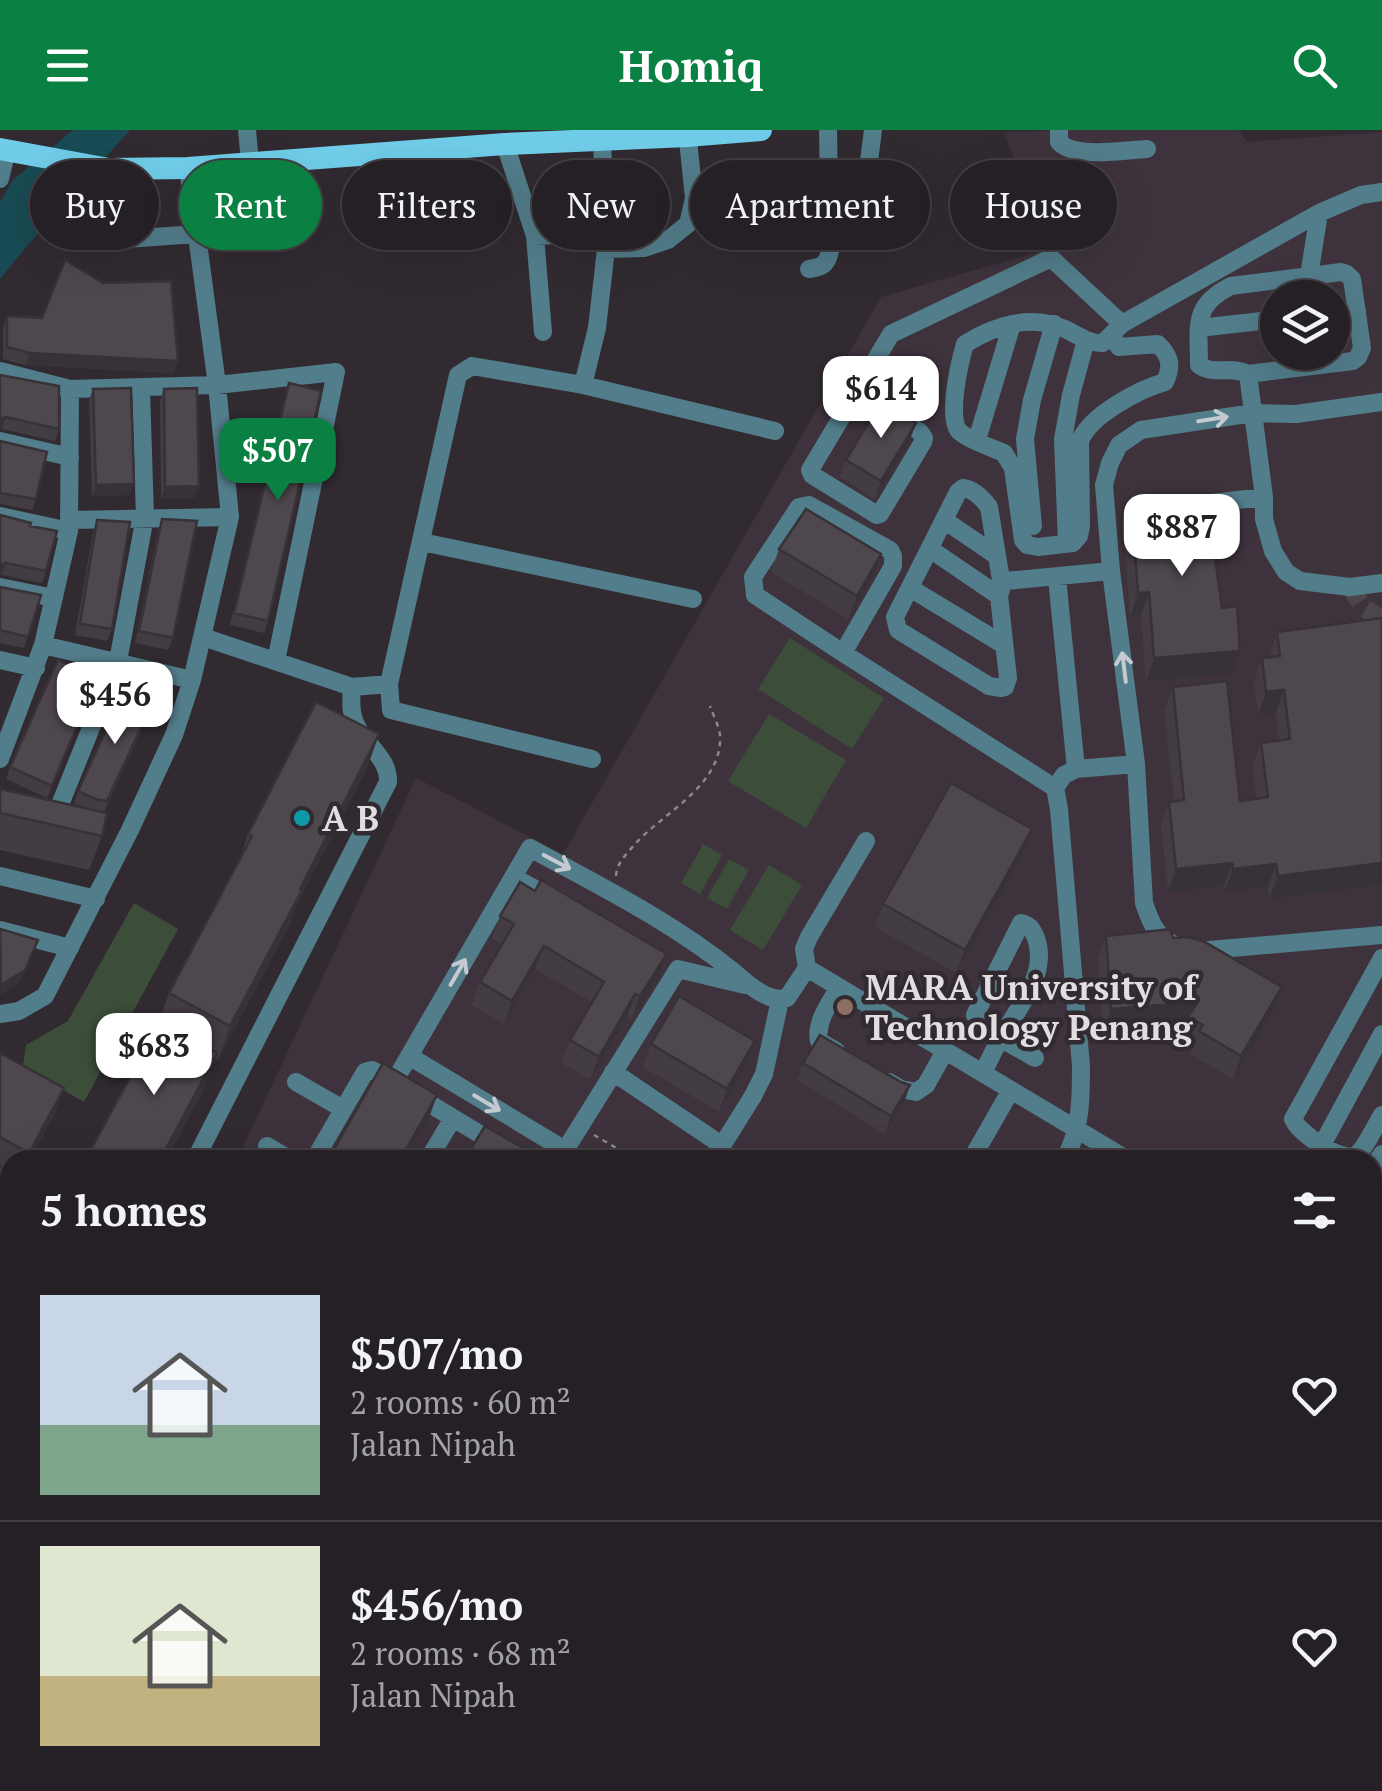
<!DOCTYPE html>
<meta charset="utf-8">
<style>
body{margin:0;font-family:"PT Serif",serif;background:#312d32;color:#f1f3f6;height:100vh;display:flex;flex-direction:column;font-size:38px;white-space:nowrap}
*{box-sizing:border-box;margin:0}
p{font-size:32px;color:#a3a3a7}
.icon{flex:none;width:55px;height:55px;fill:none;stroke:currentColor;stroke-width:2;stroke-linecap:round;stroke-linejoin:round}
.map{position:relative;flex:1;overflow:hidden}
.panel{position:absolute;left:0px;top:1020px;width:1382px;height:642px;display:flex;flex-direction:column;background:#252025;border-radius:30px 30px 0 0;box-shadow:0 10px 40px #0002,0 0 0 2px #423e42}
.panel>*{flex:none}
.banner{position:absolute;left:30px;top:30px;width:1322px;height:90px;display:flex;gap:20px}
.buttons{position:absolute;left:1260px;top:150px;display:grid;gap:20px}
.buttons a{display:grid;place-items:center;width:90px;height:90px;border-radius:50%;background:#252025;box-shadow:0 10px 40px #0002,0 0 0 2px #423e42;font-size:50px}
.price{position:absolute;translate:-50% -85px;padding:0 22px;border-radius:20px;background:#fff;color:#222;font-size:32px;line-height:65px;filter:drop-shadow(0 2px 5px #0008)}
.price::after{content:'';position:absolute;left:50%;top:60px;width:30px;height:22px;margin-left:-15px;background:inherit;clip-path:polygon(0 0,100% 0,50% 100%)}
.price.on{background:#0b8043;color:#fff}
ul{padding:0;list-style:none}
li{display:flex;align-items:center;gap:30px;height:250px;padding:0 40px}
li+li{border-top:2px solid #423e42}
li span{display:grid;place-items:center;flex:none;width:280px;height:200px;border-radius:0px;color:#555}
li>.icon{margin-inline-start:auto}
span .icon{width:120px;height:120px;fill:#fffc;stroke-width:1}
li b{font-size:42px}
h2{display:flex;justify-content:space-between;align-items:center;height:120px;padding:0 40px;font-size:42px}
.tag{padding:0 35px;border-radius:45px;background:#252025;box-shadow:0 10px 40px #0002,0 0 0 2px #423e42;font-size:35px;line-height:90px}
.tag.on{background:#0b8043;color:#fff}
header{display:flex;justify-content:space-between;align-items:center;height:130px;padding:0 40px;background:#0b8043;color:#fff;font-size:45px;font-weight:700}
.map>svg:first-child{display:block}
.built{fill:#3e333d;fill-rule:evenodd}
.green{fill:#3c4d3a}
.water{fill:#184b53}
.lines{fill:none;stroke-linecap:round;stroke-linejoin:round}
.minor-tunnel{stroke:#4b464b;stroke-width:18;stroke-dasharray:18 9;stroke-linecap:butt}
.path{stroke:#8c878b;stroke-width:2.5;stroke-dasharray:5 5;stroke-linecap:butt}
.minor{stroke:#527d8a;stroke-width:18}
.major{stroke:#70cde9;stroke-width:22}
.wall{fill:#433d43}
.shaded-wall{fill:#373237}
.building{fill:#4e474e;stroke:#373237;stroke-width:2.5}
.oneway{stroke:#c4cacf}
.culture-dot{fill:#0f9aa8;stroke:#312b31;stroke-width:4}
.education-dot{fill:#8d6e63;stroke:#312b31;stroke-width:4}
.labels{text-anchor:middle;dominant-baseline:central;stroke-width:9;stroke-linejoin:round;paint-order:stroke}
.poi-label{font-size:35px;font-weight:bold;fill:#e1dde0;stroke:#312b31;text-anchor:start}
</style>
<header><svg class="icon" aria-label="menu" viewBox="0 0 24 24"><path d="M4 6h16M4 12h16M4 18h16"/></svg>Homiq<svg class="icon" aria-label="search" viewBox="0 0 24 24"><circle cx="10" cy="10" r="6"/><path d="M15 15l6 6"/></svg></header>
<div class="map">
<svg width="1382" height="1661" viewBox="0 0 1382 1661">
<rect width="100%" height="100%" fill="#312b31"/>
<!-- built -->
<path class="built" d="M1059,0H1238L1247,12L1382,2V1661H289L260,1653L1372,1652V1030H237L416,648L563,724L881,167L1049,119L1004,3ZM1278,168H1332V222H1278Z"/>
<!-- green -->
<path class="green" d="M790,508L884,568L852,619L758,559Z
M769,584L846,630L806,698L728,651Z
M703,714L722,725L700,764L681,753Z
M729,729L749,740L727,779L707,768Z
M769,735L802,755L763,820L730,800Z
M134,773L178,799L84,972L23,937L26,915L68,891Z"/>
<!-- water -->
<path class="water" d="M73,0H130L25,118L0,149V72L13,50Z"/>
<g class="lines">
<!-- minor-tunnel -->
<path class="minor-tunnel" d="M1350,457L1364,478L1382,489"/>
<!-- path -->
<path class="path" d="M616,746C617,732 626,725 635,714C664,682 723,655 720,605C719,596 713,585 710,576
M140,911L150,916
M594,1005L637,1030"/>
<!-- minor -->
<path class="minor" d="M247,0L250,33
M1059,0V12C1075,29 1124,20 1147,19
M505,14L535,106L604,103
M0,49L7,20
M865,62L873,0
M535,106L543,202
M111,110L197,104
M606,119L644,118L668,110L688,94L694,68L687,0
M809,139C822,137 827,135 830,121L828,0
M1341,142L1347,144L1352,149L1362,218L1358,227L1353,231L1248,244C1232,235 1214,246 1199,235C1199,196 1192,175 1231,156Z
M1309,146L1319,83
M1332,184L1357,181
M1199,198L1278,189
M1111,205L1119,217L1158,214C1171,227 1172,236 1165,252C1140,259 1090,285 1080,311L1081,396L1079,406L1073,413L1038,417L1027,415L1023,410L1013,338L1004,323C993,318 968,310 960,302C946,290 960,231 965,214C995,195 1031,184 1065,199C1078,205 1089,214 1103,213L1122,194
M0,241L70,259L217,255L336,242L276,531
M1248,244L1264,367V389L1273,421L1286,442L1300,451L1350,457L1382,453
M583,255L597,198L606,119L602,9
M858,263L920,302L924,308L923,312L880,384L877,385L812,345L810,340L891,204L1051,128L1122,194L1319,83L1361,65L1382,62
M977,310L1012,194
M0,311L70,327
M809,375L890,420L893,426V436L843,523L755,465L753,447L799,377Z
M1185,376L1264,367
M0,386L69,401
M70,390L230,387
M944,390L997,426
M1033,396L1025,309L1032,270L1054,194
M422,412L693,469
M1067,414L1063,309L1071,265L1086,210
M930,419L999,466
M1057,448L1076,639
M1002,456L989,377C983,369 973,359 963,358L958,362L895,487L898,500L989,556L1001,558L1005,557L1008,548L999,466L1002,456L1006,451L1111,441
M0,457L54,468
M910,458L1004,515
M203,507L352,557L389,554
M43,515L192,550
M843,523L1055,658
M0,530L36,538
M0,629L43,515L69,401L70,259
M592,629L391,580L389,554L458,245L472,236L583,255L775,301
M55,687L118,531L145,387L141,258
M0,746L96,769
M513,747L555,770
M0,800L70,818
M1173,814C1155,806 1150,790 1144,773L1136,634L1111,441L1104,355L1110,333L1119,315L1141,300L1253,283L1296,284L1382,272
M1197,821L1382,805
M1382,828L1293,989C1299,1003 1339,1031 1354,1026C1364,1022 1376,994 1382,985
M807,838L1128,1030
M0,884L19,881L45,866L130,700L174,605L192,550L230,387L217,255L188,38
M836,921L819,911C815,892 830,873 839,857
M409,926L565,1020
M613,942L723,1016
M983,943C989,931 994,919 1001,908C1017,878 1049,845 1036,808C1032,799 1030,795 1021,793L975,885C986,904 1016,916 1035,928
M296,952L343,979
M889,952L901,959L916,962L926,955L945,921
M453,988L394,952L530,718C600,756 672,792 734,842C748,854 768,873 787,868L807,838L804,819L809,807L866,711
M1322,1015L1382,904
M267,1016L291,1030
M195,1030L388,652C389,629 367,616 357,597C350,584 351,571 352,557
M314,1030L365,942L372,940L394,952
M428,1030L453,988L523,1030
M559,1030L678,839L745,855
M713,1030L753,966L764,944L780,870
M971,1030L1011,960
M1064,1030C1081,1001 1081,969 1081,936L1059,679L1055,658L1064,645L1076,639L1136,634
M1372,1039L1382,1024
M0,1064L10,1069
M1372,1132L1382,1116
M1372,1160L1382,1166
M0,1206L10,1208L8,1251L10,1252
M1372,1265L1382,1249
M1372,1529L1382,1534
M0,1611L10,1614
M209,1652L245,1661
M79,1661L80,1652
M166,1661L168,1652
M553,1661L558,1652
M616,1661L622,1652
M663,1661L667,1652
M779,1661L781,1652"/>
<!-- major -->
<path class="major" d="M0,19L109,39L188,38L505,14L687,6L761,0"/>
</g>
<!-- wall -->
<path class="wall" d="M7,186L174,243L25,235L3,229V198Z
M0,245L59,299L55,311L2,299Z
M289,253L268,491L264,503L230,495L285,265Z
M93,259L129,365L92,366L89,271Z
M164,259L199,356L194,368L161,369L160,271Z
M910,310L875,369L840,347L846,330Z
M0,311L36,369L32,380L0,374Z
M1131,372L1222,478L1232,544L1146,551L1141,485L1130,486L1123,395Z
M0,385L30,396L46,441L42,453L2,445Z
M162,389L173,508L168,520L135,513L158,401Z
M97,390L112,499L107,511L75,505L93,402Z
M779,419L872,447L848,489L771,442Z
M0,457L28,507L24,518L0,513Z
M1382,488V755L1269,769L1268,757L1224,762V756L1168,762L1161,695L1169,672H1174L1164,580L1173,557L1240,671L1257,669L1252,636L1261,613L1279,611L1276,583L1258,585L1254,551L1262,528L1269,527L1277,502Z
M97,548L47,668L6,649L10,637Z
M148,586L104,682L102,706L89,740L0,720V659L84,678L74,673L78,661Z
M379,604L367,638L295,778L290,794L218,930L215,929L205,957L166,1030H86L157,897L169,863L239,731L248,704Z
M1032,699L1024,722L956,843L875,797L883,774Z
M535,761L667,824L658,847L632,889L627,887L590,950L562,933L570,910L592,872L535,839L504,894L472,875L480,852L502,815L492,809L500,786Z
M1106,806L1173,808L1282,857L1274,880L1233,949L1190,924L1193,917L1180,910L1185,895L1103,902L1098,829Z
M755,911L747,934L719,982L643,937L651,914Z
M0,923L56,981L29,1030H10V1040L0,1035Z
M803,933L901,952L910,955L904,972L885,1004L797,950Z"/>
<!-- shaded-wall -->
<path class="shaded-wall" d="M30,223L178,231L174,243L25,235Z
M6,287L2,299H0V289Z
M916,293L910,310L875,369L881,351Z
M134,354L129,365L92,366L96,355Z
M199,356L194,368L161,369L165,357Z
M881,424L872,447L848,489L857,466Z
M6,433L2,445H0V435Z
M1149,462L1141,485L1130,486L1138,463Z
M1240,521L1232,544L1146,551L1154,528Z
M1284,560L1276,583L1258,585L1266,562Z
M379,604L367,638L295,778L290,794L218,930L230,896Z
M1032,699L1024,722L956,843L965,820Z
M1232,733L1224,756L1168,762L1176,739Z
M1382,733V755L1269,769L1278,746Z
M1276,734L1268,757L1224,762L1233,739Z
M38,810L20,852L0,865L1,855Z
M544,816L535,839L504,894L512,871Z
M667,824L658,847L632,889L640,866Z
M1282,857L1274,880L1233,949L1241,926Z
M635,864L627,887L590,950L599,927Z
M1198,872L1188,887L1185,895L1103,902L1111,879Z
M755,911L747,934L719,982L727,959Z
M217,923L205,957L166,1030H160Z
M910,955L904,972L885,1004L891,986Z
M64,958L56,981L29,1030H26Z
M437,965L429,988L405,1030H400Z
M1382,1413V1423L1372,1438V1429Z"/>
<!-- building -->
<path class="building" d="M65,130L103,153L171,151L178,231L30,223L7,217V186L42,188Z
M0,245L59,256V299L6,287L0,289Z
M289,253L321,261L268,491L234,483Z
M131,258L134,354L96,355L93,259Z
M197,258L199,356L165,357L164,259Z
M881,271L916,293L881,351L846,330Z
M0,311L47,322L36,369L0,363Z
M1207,368L1222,478L1237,476L1240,521L1154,528L1149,462L1138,463L1131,372Z
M806,379L881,424L857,466L779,419Z
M0,385L31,393L30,396L57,401L46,441L6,433L0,435Z
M162,389L197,391L173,508L139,501Z
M97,390L130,392L112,499L80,494Z
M0,457L41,465L28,507L0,500Z
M1382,488V733L1278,746L1276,734L1233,739L1232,733L1176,739L1169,672L1184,670L1173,557L1227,551L1240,671L1268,667L1261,613L1290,609L1284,560L1266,562L1262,528L1280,526L1277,502Z
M58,530L97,548L52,656L10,637Z
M124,561L152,574L107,671L95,669L78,661Z
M316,572L379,604L300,759L302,760L230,896L169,863L252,706L248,704Z
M951,653L1032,699L965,820L883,774Z
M0,659L107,683L102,706L0,683Z
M541,750L667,824L640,866L635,864L599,927L570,910L604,852L544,816L512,871L480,852L514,794L500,786L520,752L535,761Z
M0,799L38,810L25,840L1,855Z
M1170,799L1173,808L1187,807L1203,811L1282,857L1241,926L1199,901L1203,895L1188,887L1198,872L1111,879L1106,806Z
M679,866L755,911L727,959L651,914Z
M160,892L217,923L160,1030H97L88,1025Z
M820,905L901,952L910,955L891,986L803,933Z
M0,923L64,958L29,1023L0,1007Z
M383,933L437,965L400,1030H328Z
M485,996L523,1018L516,1030H464Z
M1373,1270L1382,1276V1413L1372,1429Z
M99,1652H159L166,1661H97Z
M183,1652H190L226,1661H171H175Z"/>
<!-- one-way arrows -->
<defs><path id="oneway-shaft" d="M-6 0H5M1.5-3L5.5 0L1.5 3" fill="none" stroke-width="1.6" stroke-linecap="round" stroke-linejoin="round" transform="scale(2.5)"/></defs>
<g class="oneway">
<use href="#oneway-shaft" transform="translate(1213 289) rotate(-9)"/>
<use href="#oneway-shaft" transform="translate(1124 537) rotate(-97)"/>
<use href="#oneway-shaft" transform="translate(557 732) rotate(28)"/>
<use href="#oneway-shaft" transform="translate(458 842) rotate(-60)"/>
<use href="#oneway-shaft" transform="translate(487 973) rotate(31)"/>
</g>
<!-- markers -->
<circle class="culture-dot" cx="302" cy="688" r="10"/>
<circle class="education-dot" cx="845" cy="877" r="10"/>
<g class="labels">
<!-- poi labels -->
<g class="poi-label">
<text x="322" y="688">A B</text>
<text x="865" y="857">MARA University of<tspan x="865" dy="40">Technology Penang</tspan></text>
</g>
</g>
</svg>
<div class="buttons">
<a><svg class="icon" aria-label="layers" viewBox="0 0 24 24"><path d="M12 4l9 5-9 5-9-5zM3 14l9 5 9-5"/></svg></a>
</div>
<b class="price" style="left:881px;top:311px">$614</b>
<b class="price on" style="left:278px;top:373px">$507</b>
<b class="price" style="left:1182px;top:449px">$887</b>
<b class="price" style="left:115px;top:617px">$456</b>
<b class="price" style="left:154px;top:968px">$683</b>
<div class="banner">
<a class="tag">Buy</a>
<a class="tag on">Rent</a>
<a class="tag">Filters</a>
<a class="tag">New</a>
<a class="tag">Apartment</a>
<a class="tag">House</a>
</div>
<section class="panel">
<h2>5 homes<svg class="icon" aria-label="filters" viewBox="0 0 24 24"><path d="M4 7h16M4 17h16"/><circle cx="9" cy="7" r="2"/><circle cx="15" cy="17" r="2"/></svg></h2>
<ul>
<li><span style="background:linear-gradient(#c9d6e8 65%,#7fa58c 0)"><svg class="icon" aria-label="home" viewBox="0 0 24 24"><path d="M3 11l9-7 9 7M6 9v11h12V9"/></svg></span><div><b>$507/mo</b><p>2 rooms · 60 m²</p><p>Jalan Nipah</p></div><svg class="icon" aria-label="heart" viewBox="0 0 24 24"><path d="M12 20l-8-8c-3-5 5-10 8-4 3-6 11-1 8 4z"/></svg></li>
<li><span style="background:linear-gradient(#dfe7d0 65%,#c2b280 0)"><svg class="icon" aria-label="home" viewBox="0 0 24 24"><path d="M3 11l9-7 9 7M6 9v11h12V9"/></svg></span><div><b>$456/mo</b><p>2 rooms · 68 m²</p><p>Jalan Nipah</p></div><svg class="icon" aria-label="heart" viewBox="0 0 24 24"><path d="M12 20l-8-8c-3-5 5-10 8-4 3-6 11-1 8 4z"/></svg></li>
</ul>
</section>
</div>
